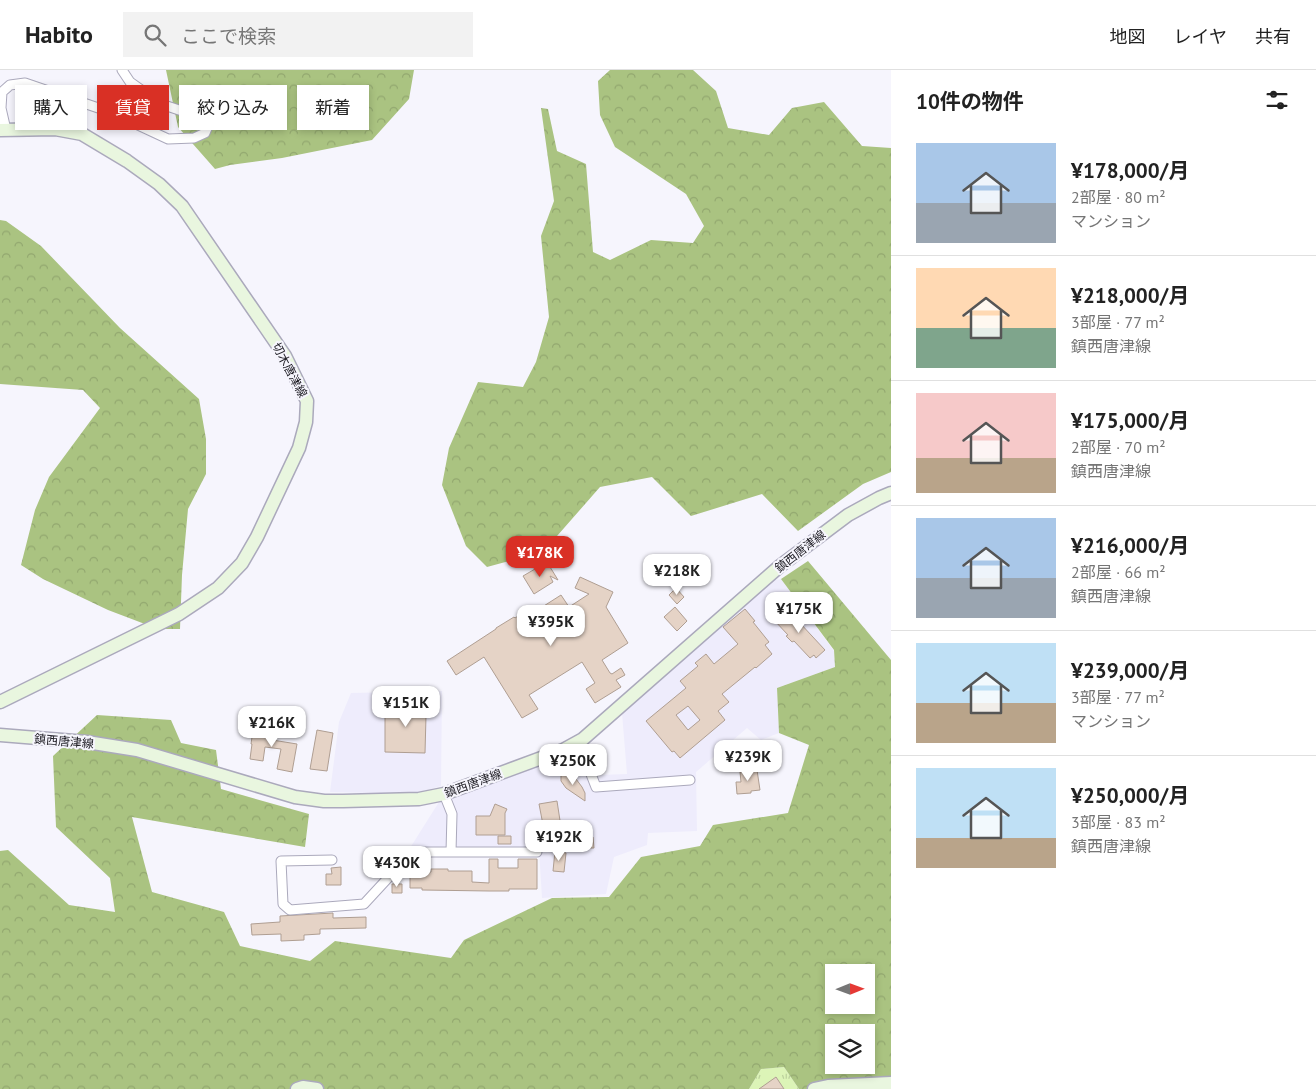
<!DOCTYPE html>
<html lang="ja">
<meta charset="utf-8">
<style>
body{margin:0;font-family:"PT Sans","Noto Sans JP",sans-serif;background:#f2f2f2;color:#222;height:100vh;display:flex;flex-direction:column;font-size:19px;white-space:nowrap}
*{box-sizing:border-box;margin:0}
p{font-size:16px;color:#767676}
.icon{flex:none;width:28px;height:28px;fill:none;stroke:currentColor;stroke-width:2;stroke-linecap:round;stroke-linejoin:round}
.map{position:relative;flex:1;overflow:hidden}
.drawer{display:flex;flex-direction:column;background:#fff;width:425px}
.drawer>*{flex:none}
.hud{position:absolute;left:15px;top:15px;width:475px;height:45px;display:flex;gap:10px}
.needle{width:32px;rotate:89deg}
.buttons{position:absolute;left:825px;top:894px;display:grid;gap:10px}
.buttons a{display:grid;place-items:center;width:50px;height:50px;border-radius:0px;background:#fff;box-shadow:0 2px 8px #0003;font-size:25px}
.price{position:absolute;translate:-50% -42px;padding:0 11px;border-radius:10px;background:#fff;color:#222;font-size:16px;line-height:32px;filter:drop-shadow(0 1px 2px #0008)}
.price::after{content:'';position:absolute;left:50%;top:30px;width:15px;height:11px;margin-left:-8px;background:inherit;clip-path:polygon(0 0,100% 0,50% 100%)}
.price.active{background:#d93025;color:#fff}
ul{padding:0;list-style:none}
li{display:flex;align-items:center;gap:15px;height:125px;padding:0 25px}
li+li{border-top:1px solid #e0e0e0}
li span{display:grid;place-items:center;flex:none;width:140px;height:100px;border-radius:0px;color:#555}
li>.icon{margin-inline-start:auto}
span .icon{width:60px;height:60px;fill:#fffc;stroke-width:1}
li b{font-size:21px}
h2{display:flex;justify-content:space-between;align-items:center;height:60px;padding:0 25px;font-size:21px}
.tag{padding:0 18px;border-radius:0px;background:#fff;box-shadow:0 2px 8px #0003;font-size:18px;line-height:45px}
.tag.active{background:#d93025;color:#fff}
header{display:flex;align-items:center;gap:30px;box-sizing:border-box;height:70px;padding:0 25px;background:#fff;border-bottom:1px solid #e0e0e0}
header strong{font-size:24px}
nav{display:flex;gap:28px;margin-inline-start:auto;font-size:18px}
.search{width:350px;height:45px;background:#f2f2f2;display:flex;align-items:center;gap:12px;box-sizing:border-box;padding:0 18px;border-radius:0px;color:#767676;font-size:19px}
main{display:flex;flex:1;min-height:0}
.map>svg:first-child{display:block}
.built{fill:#eeecfc}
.grass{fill:url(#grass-tufts)}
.forest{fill:url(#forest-crowns);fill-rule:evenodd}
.building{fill:#e5d3c6;stroke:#af9e92;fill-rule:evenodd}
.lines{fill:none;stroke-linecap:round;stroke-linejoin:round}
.minor-casing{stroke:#aba9bc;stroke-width:11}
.secondary-casing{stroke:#aba9bc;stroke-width:15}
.minor{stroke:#fff;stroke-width:9}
.secondary{stroke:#e9f6df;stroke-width:12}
.labels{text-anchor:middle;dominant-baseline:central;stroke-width:4;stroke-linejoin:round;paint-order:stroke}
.street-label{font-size:12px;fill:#222128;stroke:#f6f5fd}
</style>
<header>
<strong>Habito</strong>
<div class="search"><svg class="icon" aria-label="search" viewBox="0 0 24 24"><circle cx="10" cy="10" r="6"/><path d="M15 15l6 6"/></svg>ここで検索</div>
<nav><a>地図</a><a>レイヤ</a><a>共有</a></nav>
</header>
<main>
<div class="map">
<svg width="891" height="1019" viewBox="0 0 891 1019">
<defs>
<pattern id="grass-tufts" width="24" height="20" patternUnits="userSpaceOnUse" patternTransform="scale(1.25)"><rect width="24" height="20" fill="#dcf4b7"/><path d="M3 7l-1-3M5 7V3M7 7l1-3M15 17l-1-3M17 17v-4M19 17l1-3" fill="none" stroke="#bcd19d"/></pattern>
<pattern id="forest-crowns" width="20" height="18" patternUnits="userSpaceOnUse" patternTransform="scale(1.25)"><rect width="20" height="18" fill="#aac381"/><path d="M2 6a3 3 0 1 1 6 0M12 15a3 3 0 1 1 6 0" fill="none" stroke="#92a76f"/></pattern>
</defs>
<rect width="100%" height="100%" fill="#f6f5fd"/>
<!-- built -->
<path class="built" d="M781,509L834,581L835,597L777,618L779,663L761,670L747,658L696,702L697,761L648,763L647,775L614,787L606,824L542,828L539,779L410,778L439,732L580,679L599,705L627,704L622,643L771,511Z
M442,621L441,716L413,724L330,722L339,652L351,623Z"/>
<!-- grass -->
<path class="grass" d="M784,997L799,1019H749L761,999Z"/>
<!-- forest -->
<path class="forest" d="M166,0H414L409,29L372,70L282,88L230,95L215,99L178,57Z
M610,0H693L716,21L728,58L769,65L792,38L824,32L862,76L891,78V402L863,414L798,461L762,424L691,446L652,407L600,417L543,482L487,497L466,476L442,415L449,378L478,312L523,317L536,292L549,247L541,166L554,131L541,38L548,39L557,81L586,94L593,182L610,190L651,170L693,173L704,156L686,124L615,77L600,45L598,11Z
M0,150L6,151L41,176L120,258L199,329L206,369V404L188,439L182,505L180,559H158L108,540L43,509L21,495L35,440L49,407L100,338L83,320L0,314Z
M808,491L891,590V1019H799L784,997L761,999L749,1019H0V781L8,780L69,835L115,842L110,808L56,757L53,686L97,645L171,650L181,673L216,680L221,719L309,744L305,777L132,747L152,822L224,842L240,876L310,891L335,871L451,888L464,870L552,828L609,827L641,787L700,776L713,755L788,743L809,675L779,663L777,618L835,597L834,580L781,509ZM834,902H866V935H834ZM834,962H866V995H834Z"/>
<!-- building -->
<path class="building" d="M547,492L558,510L550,506L553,512L534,524L523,506Z
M580,507L613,522L606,537L628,573L602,590L610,603L612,604L621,598L625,605L616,610L621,617L595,633L586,619L595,613L582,592L529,625L538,639L522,648L484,587L456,605L447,591L496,559V558L514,547L515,548L534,536L536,541L561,525L569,537L589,524L575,518Z
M676,518L684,527L677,534L669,525Z
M675,537L687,551L677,561L664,547Z
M786,538L825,580L816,588L814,585L810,588L794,571L792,572L786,566L788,565L774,550Z
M745,539L755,551L753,552L769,572L765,575L772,584L756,598L755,597L722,624L729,632L718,641L725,650L680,688L674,681L672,682L646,651L686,618L680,611L698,596L695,593L706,584L714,594L738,574L723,557ZM688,636L700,650L688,660L676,645Z
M394,632H420V637H428V646H426L425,683L385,682V636H394Z
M256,652L269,655L266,669L297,674L292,702L277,699L281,679L265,677L263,691L250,689L252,674H251L252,667H254Z
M317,660L333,663L327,701L310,699Z
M757,700L760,720L751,721V723L737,724L736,712H741L740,702Z
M565,703L571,705L576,709L582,717L585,723V731L566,718L561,711V706Z
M557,731L561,757L544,760L539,734Z
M495,734L507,739L505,743V765H476V746H490Z
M498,766H511V774H498Z
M593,767L594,778H576V768Z
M555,781L566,783L564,802L553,801Z
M489,789H498V798H518V789H537V819H509V821H489L422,820V818H410V801L431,802V799H448V801H472V812L489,813Z
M341,797V815H326V804H332L331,798Z
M392,814H402V823H392Z
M333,843V848L366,847V858L320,859V864L304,865V870L281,871V864L252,865L251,854L280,852V846Z
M776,1007L784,1019H759Z"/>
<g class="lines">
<!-- minor casing -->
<g class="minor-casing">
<path id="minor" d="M6,60L1,38L2,22L10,15L25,13L110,42L168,69L194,68L205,63L208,56L206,47L198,41H182L161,34L130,12L122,0
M567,678L587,694L596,717L690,710
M444,724L452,744L451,782
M332,790L281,791L283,834L290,840L364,834L412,782H537"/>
</g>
<!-- secondary casing -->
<g class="secondary-casing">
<path id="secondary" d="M0,60L55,59L82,64L127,91L159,114L182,136L285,286L307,331L306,352L299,378L257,467L242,493L218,518L179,544L0,632
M0,665L87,672L137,680L295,727L324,731H343L419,729L444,724L563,680L583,669L780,496L848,445L879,428L891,423
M297,1019L303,1017L317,1019
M814,1019L828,1016L891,1013"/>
</g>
<!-- minor -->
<use href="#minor" class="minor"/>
<!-- secondary -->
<use href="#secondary" class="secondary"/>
</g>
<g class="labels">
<!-- street labels -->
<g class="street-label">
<text transform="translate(290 300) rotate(62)">切木唐津線</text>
<text transform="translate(800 481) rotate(-38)">鎮西唐津線</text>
<text transform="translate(64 671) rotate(5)">鎮西唐津線</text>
<text transform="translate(473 713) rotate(-20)">鎮西唐津線</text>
</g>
</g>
</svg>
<div class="buttons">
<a><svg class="needle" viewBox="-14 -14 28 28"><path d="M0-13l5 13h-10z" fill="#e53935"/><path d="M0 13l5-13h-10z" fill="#767676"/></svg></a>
<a><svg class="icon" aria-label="layers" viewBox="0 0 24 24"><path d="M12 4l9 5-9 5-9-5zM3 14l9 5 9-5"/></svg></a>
</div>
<b class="price active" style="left:540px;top:508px">¥178K</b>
<b class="price" style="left:677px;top:526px">¥218K</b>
<b class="price" style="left:799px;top:564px">¥175K</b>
<b class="price" style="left:551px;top:577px">¥395K</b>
<b class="price" style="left:406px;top:658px">¥151K</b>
<b class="price" style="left:272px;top:678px">¥216K</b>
<b class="price" style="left:748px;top:712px">¥239K</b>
<b class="price" style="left:573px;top:716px">¥250K</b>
<b class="price" style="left:559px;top:792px">¥192K</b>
<b class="price" style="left:397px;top:818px">¥430K</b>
<div class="hud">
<a class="tag">購入</a>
<a class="tag active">賃貸</a>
<a class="tag">絞り込み</a>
<a class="tag">新着</a>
</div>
</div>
<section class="drawer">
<h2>10件の物件<svg class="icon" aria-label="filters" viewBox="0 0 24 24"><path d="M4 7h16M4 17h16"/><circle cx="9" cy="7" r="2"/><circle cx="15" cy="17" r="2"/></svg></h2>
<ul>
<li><span style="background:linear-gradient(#a9c7e8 60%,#9aa5b1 0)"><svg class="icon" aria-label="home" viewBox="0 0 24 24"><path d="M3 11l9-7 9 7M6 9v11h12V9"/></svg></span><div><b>¥178,000/月</b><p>2部屋 · 80 m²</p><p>マンション</p></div></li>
<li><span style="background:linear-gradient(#ffd9b3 60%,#7fa58c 0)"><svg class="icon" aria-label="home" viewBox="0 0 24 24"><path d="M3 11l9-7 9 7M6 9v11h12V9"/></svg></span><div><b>¥218,000/月</b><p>3部屋 · 77 m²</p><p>鎮西唐津線</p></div></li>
<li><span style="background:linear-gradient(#f6c9c9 65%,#b9a48a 0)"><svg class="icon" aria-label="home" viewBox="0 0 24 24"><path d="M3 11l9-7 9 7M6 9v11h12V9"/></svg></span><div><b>¥175,000/月</b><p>2部屋 · 70 m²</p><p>鎮西唐津線</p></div></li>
<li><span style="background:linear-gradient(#a9c7e8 60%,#9aa5b1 0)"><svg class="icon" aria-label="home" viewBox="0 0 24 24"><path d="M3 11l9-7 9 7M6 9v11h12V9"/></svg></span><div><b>¥216,000/月</b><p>2部屋 · 66 m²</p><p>鎮西唐津線</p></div></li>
<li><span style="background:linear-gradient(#bfe0f5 60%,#b9a48a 0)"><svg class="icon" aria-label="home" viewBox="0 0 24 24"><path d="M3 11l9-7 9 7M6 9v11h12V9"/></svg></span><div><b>¥239,000/月</b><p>3部屋 · 77 m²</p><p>マンション</p></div></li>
<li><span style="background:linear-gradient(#bfe0f5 70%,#b9a48a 0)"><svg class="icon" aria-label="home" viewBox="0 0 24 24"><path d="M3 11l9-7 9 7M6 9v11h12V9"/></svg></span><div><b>¥250,000/月</b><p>3部屋 · 83 m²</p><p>鎮西唐津線</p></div></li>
</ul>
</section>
</main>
